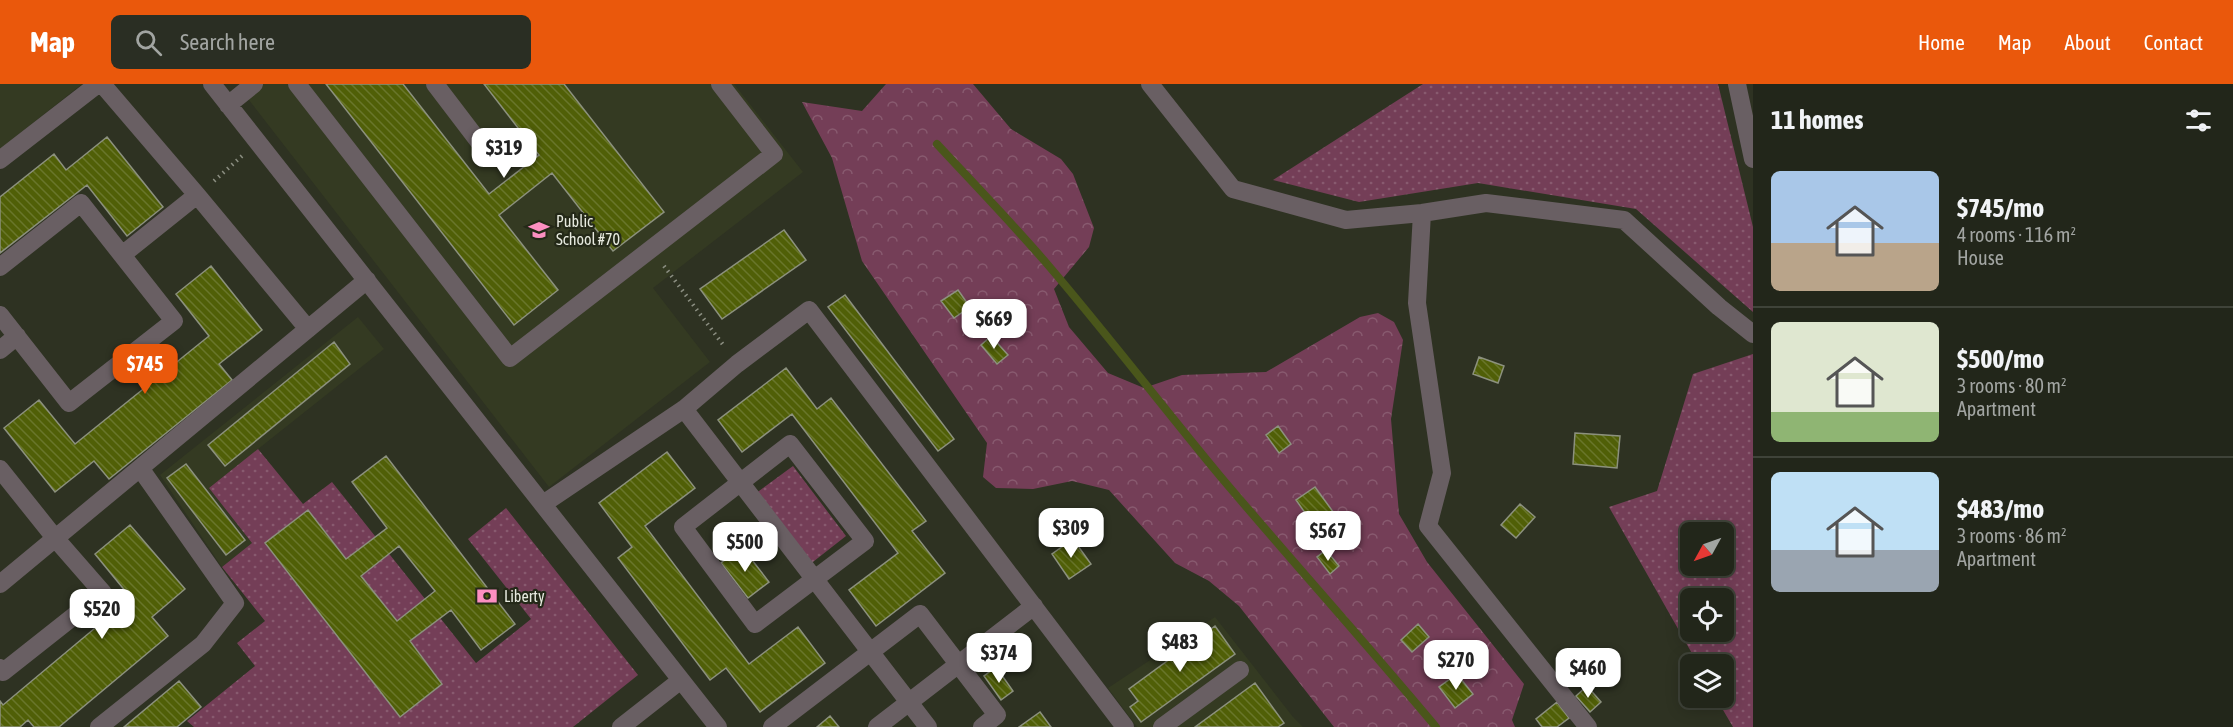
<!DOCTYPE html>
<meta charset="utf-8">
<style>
body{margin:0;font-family:"Asap Condensed",sans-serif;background:#2a2e23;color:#f1f3f6;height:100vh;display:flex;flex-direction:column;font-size:22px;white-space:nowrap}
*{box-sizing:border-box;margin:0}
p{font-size:20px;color:#a2a5a2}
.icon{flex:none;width:33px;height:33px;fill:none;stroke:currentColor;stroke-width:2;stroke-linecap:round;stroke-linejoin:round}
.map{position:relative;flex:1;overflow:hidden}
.sheet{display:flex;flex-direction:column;background:#22261a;width:480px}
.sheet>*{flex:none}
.needle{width:39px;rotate:230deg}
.fabs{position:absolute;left:1680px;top:438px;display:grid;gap:12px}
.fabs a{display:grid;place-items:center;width:54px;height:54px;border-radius:9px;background:#22261a;box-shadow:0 3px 15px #0003,0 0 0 2px #3f4339;font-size:30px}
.price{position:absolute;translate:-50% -51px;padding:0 14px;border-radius:12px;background:#fff;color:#222;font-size:20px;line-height:39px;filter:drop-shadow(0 2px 3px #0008)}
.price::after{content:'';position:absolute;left:50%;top:36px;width:18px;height:14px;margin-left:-9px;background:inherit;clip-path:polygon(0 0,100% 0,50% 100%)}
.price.current{background:#ea580c;color:#fff}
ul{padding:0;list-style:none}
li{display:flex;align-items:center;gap:18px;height:150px;padding:0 18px}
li+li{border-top:2px solid #3f4339}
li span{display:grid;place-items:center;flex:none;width:168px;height:120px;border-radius:9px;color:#555}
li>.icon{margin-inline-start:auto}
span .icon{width:72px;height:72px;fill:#fffc;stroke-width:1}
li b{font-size:26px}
h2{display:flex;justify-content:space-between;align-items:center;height:72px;padding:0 18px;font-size:26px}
header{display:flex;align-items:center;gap:36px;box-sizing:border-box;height:84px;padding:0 30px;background:#ea580c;color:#fff}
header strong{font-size:28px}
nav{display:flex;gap:33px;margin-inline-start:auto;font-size:21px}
.search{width:420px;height:54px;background:#2a2e23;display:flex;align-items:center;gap:15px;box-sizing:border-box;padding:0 21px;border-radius:9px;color:#a2a5a2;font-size:22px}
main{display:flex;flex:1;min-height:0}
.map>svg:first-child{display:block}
.built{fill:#343a22}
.grass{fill:url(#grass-dots);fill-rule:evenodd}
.forest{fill:url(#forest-crowns)}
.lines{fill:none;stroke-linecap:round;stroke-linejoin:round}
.stream{stroke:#4a561b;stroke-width:8}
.building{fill:url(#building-back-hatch);stroke:#8c917e;stroke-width:1.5;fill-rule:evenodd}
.path{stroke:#8b8e81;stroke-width:4;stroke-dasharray:1.5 4.5;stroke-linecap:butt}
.minor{stroke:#695f63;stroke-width:18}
.labels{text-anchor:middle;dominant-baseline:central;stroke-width:4.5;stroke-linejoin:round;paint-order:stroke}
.poi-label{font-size:16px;fill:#e7eadf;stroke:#242918;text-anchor:start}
</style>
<header>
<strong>Map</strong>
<div class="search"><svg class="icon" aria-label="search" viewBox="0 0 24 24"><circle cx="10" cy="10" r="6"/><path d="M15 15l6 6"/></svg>Search here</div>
<nav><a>Home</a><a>Map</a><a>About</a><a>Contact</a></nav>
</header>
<main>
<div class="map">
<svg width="1753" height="643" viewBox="0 0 1753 643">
<defs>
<pattern id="grass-dots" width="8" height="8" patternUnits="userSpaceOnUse" patternTransform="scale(1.5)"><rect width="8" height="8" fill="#743e57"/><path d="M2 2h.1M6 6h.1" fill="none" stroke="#885a6f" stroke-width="1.8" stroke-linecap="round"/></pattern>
<pattern id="forest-crowns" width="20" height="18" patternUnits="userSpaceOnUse" patternTransform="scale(1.5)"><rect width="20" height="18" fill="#743e57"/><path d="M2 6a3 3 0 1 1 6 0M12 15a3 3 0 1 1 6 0" fill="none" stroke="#885a6f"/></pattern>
<pattern id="building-back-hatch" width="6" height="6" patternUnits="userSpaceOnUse" patternTransform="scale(1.5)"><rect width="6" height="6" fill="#505f07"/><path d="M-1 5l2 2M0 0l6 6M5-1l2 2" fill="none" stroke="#69762b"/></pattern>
</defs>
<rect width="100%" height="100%" fill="#2e3222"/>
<!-- built -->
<path class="built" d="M0,0H82L0,65Z
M251,0H734L803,88L653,204L710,278L549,403L242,7Z
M358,233L384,265L209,404L252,459L222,483L160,391Z
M1215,533L1293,633L1303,643H1137L1108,604Z"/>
<!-- grass -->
<path class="grass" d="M1423,0H1718L1753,143V228L1636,125L1478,99L1359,118L1273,96Z
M1753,270V643H1733L1716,614H1724V580H1698L1609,423L1657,407L1693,290ZM1690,448H1724V482H1690ZM1690,514H1724V548H1690Z
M258,365L303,420L332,398L476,579L531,535L468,455L506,424L638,591L573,643H194L187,637L255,582L237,559L265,537L222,483L252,459L209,404Z
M793,382L846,452L809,481L755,410Z"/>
<!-- forest -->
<path class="forest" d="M886,0H973L1011,45L1061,75L1073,90L1094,144L1089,163L1054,205L1069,243L1108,289L1144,304L1182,291L1266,288L1360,233L1378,229L1394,238L1403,256L1391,335L1399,430L1427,478L1524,600L1512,636L1515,643H1334L1239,522L1209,497L1175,479L1109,406L1072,397L1033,405L996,404L983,393L987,359L862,177L832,74L802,18L862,27Z"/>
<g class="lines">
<!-- stream -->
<path class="stream" d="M937,60C974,100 1012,139 1048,181C1107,250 1162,322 1220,392C1291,476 1365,558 1436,643"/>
</g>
<!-- building -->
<path class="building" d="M326,0H403L489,110L539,71L484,0H564L664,128L613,167L552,89L499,131L558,206L514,241Z
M107,53L163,123L127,152L87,101L0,169V113L54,70L66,86Z
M784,146L806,176L722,235L700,205Z
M211,182L262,246L219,280L232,296L109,395L94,377L55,408L4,344L39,316L75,360L209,252L176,210Z
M958,206L970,223L954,234L941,217Z
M845,211L954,355L938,367L828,223Z
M991,252L1008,271L997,280L981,261Z
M334,258L350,280L225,382L208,361Z
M1479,273L1504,282L1498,299L1473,290Z
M786,284L817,325L831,314L926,437L912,447L945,489L876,542L849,506L898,469L792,330L742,368L718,336Z
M1278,342L1291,360L1279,369L1266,351Z
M1575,349L1620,352L1617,384L1573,380Z
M667,368L695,404L645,442L749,580L798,543L825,579L760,628L726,584L710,596L618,474L632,463L599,419Z
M386,372L515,540L481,566L451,526L410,557L442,600L400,633L265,459L308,426L346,475L387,444L352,398ZM399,462L435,507L397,537L361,492Z
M186,380L245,456L226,471L167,394Z
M1315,403L1339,436L1320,450L1296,416Z
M1520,420L1535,433L1516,454L1501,441Z
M130,441L185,505L152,533L168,552L59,643H34L28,636L20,643H0V617L3,621L131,514L95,470Z
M1073,455L1091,480L1069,495L1052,470Z
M742,463L769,498L748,514L721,479Z
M1326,466L1339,482L1330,490L1317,473Z
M1418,540L1429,553L1412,568L1401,556Z
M1215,542L1235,570L1141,638L1130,623L1138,617L1129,605Z
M996,583L1013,607L1001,616L984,592Z
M1457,590L1473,610L1455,624L1439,603Z
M179,597L201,623L177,643H124Z
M1255,599L1284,639L1278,643H1195Z
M1587,602L1601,618L1590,628L1576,612Z
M1557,618L1569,634L1557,643H1542L1536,635Z
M1040,628L1051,643H1019Z
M830,632L839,643H817Z"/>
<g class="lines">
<!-- path -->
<path class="path" d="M214,97L242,72
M664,182L724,262"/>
<!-- minor -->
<path class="minor" d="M102,0L197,111L308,245
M212,0L718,643
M297,0L510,274L774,70L720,0
M435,0L486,67
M1150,0L1233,105L1346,136L1422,129L1486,119L1624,136L1719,223L1753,250
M1737,0L1753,75
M228,21L254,0
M0,76L98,0
M1422,129L1417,219L1442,389L1428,442L1588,643
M122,171L197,111
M0,183L81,119L174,237L69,319L0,231
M0,266L17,252
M684,325L928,643
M790,360L865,457L755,540L683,443Z
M0,385L55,454L103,509L3,588L0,584
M543,420L684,325L737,280L809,226L1125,643
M0,500L367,196
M99,643L203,560L235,519L140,384
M621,643L681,596
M772,643L920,530L997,631L982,643
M877,643L1034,522
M1162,643L1240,586"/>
</g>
<!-- icons -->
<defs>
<g id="school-bare" transform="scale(1.62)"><path d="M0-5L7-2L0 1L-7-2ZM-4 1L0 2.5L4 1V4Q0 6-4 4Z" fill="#fc8fc1" stroke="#242918" stroke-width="2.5" paint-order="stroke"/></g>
<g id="bank-bare" transform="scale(1.62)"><path d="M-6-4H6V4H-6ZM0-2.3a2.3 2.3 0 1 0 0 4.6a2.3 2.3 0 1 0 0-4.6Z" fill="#fc8fc1" stroke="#242918" stroke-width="2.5" paint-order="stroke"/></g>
</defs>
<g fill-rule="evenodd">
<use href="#school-bare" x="539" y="146"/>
<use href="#bank-bare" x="487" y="512"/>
</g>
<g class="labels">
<!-- poi labels -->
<g class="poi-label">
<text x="556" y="137">Public<tspan x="556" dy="18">School #70</tspan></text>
<text x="504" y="512">Liberty</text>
</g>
</g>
</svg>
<div class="fabs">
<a><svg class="needle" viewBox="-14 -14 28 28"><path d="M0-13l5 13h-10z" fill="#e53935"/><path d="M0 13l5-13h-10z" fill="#a2a5a2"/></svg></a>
<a><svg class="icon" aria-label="locate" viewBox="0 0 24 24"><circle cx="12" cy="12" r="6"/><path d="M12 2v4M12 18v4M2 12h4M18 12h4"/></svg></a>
<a><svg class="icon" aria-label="layers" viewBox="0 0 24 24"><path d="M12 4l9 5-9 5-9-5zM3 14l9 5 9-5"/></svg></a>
</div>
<b class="price" style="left:504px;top:95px">$319</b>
<b class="price" style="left:994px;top:266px">$669</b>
<b class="price current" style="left:145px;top:311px">$745</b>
<b class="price" style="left:1071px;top:475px">$309</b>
<b class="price" style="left:1328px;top:478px">$567</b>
<b class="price" style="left:745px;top:489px">$500</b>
<b class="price" style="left:102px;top:556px">$520</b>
<b class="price" style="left:1180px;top:589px">$483</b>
<b class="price" style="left:999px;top:600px">$374</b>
<b class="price" style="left:1456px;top:607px">$270</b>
<b class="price" style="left:1588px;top:615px">$460</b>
</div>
<section class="sheet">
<h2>11 homes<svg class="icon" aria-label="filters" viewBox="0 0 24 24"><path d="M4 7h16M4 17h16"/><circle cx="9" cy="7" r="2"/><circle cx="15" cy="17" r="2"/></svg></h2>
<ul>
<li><span style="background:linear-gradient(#a9c7e8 60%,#b9a48a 0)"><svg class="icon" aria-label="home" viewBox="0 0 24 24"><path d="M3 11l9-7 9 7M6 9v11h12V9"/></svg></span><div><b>$745/mo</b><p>4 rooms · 116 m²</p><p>House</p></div></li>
<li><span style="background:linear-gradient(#dfe7d0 75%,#8fb573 0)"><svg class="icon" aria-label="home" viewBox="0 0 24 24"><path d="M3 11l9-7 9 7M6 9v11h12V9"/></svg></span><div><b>$500/mo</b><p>3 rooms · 80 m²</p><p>Apartment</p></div></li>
<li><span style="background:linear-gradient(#bfe0f5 65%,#9aa5b1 0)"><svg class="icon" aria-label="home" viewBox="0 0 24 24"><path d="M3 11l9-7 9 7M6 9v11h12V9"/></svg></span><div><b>$483/mo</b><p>3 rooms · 86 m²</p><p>Apartment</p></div></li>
</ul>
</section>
</main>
